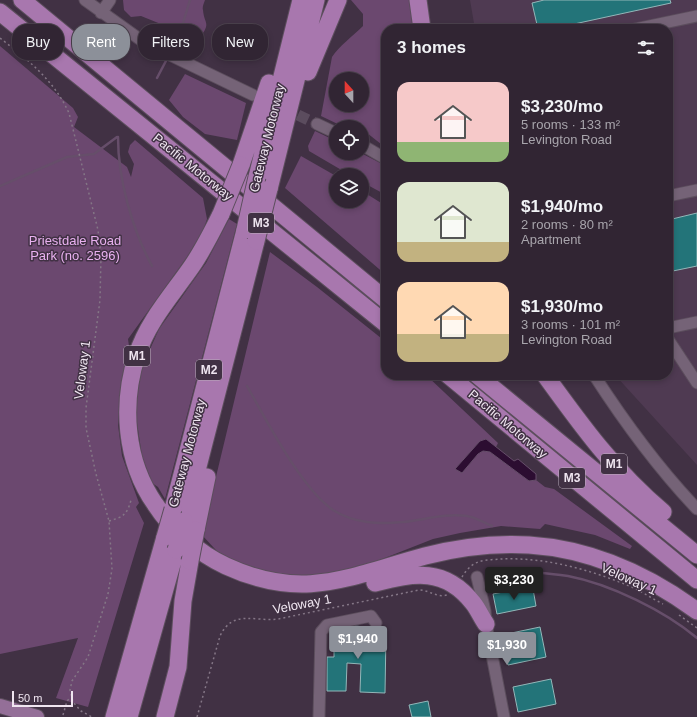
<!DOCTYPE html>
<meta charset="utf-8">
<style>
body{margin:0;font-family:Arial,sans-serif;background:#392d3b;color:#f1f3f6;height:100vh;display:flex;flex-direction:column;font-size:15px;white-space:nowrap}
*{box-sizing:border-box;margin:0}
p{font-size:13px;color:#a8a5ac}
.icon{flex:none;width:22px;height:22px;fill:none;stroke:currentColor;stroke-width:2;stroke-linecap:round;stroke-linejoin:round}
.map{position:relative;flex:1;overflow:hidden}
.side{position:absolute;left:381px;top:24px;width:292px;height:356px;display:flex;flex-direction:column;background:#312533;border-radius:16px;box-shadow:0 2px 6px #0003,0 0 0 1px #4c424e}
.side>*{flex:none}
.hud{position:absolute;left:12px;top:24px;width:309px;height:36px;display:flex;gap:8px}
.needle{width:26px;rotate:339deg}
.fabs{position:absolute;left:329px;top:72px;display:grid;gap:8px}
.fabs a{display:grid;place-items:center;width:40px;height:40px;border-radius:50%;background:#312533;box-shadow:0 2px 6px #0003,0 0 0 1px #4c424e;font-size:20px}
.scale{position:absolute;left:12px;bottom:10px;width:61px;box-sizing:border-box;padding-left:4px;border:2px solid #efe5f0;border-top:0;font-size:11px;line-height:14px;white-space:nowrap;color:#efe5f0;-webkit-text-stroke:3px #413144;paint-order:stroke}
.price{position:absolute;translate:-50% -34px;padding:0 9px;border-radius:4px;background:#8c9099;color:#fff;font-size:13px;line-height:26px;filter:drop-shadow(0 1px 2px #0008)}
.price::after{content:'';position:absolute;left:50%;top:24px;width:12px;height:9px;margin-left:-6px;background:inherit;clip-path:polygon(0 0,100% 0,50% 100%)}
.price.on{background:#222;color:#fff}
ul{padding:0;list-style:none}
li{display:flex;align-items:center;gap:12px;height:100px;padding:0 16px}
li span{display:grid;place-items:center;flex:none;width:112px;height:80px;border-radius:12px;color:#555}
li>.icon{margin-inline-start:auto}
span .icon{width:48px;height:48px;fill:#fffc;stroke-width:1}
li b{font-size:17px}
h2{display:flex;justify-content:space-between;align-items:center;height:48px;padding:0 16px;font-size:17px}
.chip{padding:0 14px;border-radius:16px;background:#312533;box-shadow:0 2px 6px #0003,0 0 0 1px #4c424e;font-size:14px;line-height:36px}
.chip.on{background:#8c9099;color:#fff}
.map>svg:first-child{display:block}
.built{fill:#4f3a52}
.green{fill:#6b486f;fill-rule:evenodd}
.water{fill:#2c0d31;stroke:#664e6a}
.lines{fill:none;stroke-linecap:round;stroke-linejoin:round}
.stream{stroke:#664e6a;stroke-width:2.5}
.building{fill:#237479;stroke:#93b7b9}
.minor-tunnel{stroke:#5b4c5e;stroke-width:11;stroke-dasharray:11 5.5;stroke-linecap:butt}
.minor-casing{stroke:#5c4e5d;stroke-width:13}
.major-casing{stroke:#5c4e5d;stroke-width:16}
.highway-casing{stroke:#5c4e5d;stroke-width:19}
.path{stroke:#847686;stroke-width:1.5;stroke-dasharray:2 3;stroke-linecap:butt}
.minor{stroke:#756377;stroke-width:11}
.major{stroke:#946f98;stroke-width:14}
.highway{stroke:#a877ae;stroke-width:17}
.highway-bridge-casing{stroke:#5c4e5d;stroke-width:19;stroke-linecap:butt}
.highway-bridge{stroke:#a877ae;stroke-width:17}
.labels{text-anchor:middle;dominant-baseline:central;stroke-width:3;stroke-linejoin:round;paint-order:stroke}
.shield{fill:#413144;stroke:#bbafbc;stroke-width:1}
.shield-label{font-size:12px;font-weight:bold;fill:#efe5f0}
.street-label{font-size:13px;fill:#efe5f0;stroke:#413144}
.park-label{font-size:13px;fill:#e9b1f0;stroke:#413144}
</style>
<div class="map">
<svg width="697" height="717" viewBox="0 0 697 717">
<rect width="100%" height="100%" fill="#413144"/>
<!-- built -->
<path class="built" d="M470,0H697V465L615,375H668V29H475Z"/>
<!-- green -->
<path class="green" d="M123,0H205C204,3 202,7 203,10C204,24 211,22 201,36L193,37L141,16L131,17L124,10Z
M351,0H409L413,29H386V148L362,129V127H344L321,116L332,57C339,46 353,36 363,26V14ZM336,79H362V105H336Z
M0,46L73,108L78,117L74,127L127,167L131,177L134,164L128,152L130,145L135,140L203,198L207,219L203,231L187,257L128,339L130,353L121,386L118,425L122,456L139,503L136,507L144,523L88,707L56,698L78,638L0,654Z
M185,74L246,103L237,140L205,134L183,117L169,100Z
M315,131L336,141V153H361L386,166V195L362,182V175H350L309,151L308,146Z
M301,156L336,176V201H362V191L386,206V275L285,188Z
M229,219L237,224L165,499L158,487L152,483L142,456L135,410L139,381L143,365L159,329L206,263Z
M270,252L317,287L386,342V375H426L498,443L496,447L486,440L480,441L455,469L467,467L478,454L483,451L490,452L529,481L536,480L545,487L554,489L632,546L630,549L595,535L545,524L540,529L501,526L460,533L433,539L344,574L319,579L272,575L226,561L202,535Z"/>
<!-- water -->
<path class="water" d="M486,439L514,461L518,459L536,474V480L529,481L490,452L483,451L478,454L462,473L455,469L480,441Z"/>
<g class="lines">
<!-- stream -->
<path class="stream" d="M170,53L180,33L190,0
M157,78L168,57
M118,137C118,179 132,229 152,266
M0,186L67,157L94,154L117,137
M247,386C267,421 301,488 333,510C355,524 379,524 403,522C424,520 445,513 467,516C475,517 484,523 492,526
M507,570C527,572 548,573 568,576C610,584 665,611 697,638"/>
</g>
<!-- building -->
<path class="building" d="M544,0H670L671,3L551,29H538L532,3Z
M697,213V266L668,272V220Z
M519,589L520,592L533,589L536,606L497,614L493,594Z
M355,626L365,627L373,634H386L385,693L360,692L361,664L347,663L346,691H327V657H334V632Z
M540,627L546,657L508,665L502,635Z
M551,679L556,704L518,712L513,687Z
M428,701L431,717H412L409,705Z"/>
<g class="lines">
<!-- minor-tunnel -->
<path class="minor-tunnel" d="M283,108L317,124"/>
<!-- minor casing -->
<g class="minor-casing">
<path id="minor" d="M85,0L145,43L253,95
M101,13L110,0
M635,29L697,16
M317,124L336,133
M362,145L386,159
M668,196L697,190
M668,328L697,322
M668,339L697,383
M594,375C625,423 658,468 697,509
M477,577L485,611L486,624L504,717
M319,717L321,632L327,625L371,616L376,623"/>
</g>
<!-- major casing -->
<g class="major-casing">
<path id="major" d="M0,706L37,717"/>
</g>
<!-- highway casing -->
<g class="highway-casing">
<path id="highway" d="M22,0L386,300
M418,0L422,29
M0,12L386,324
M308,72L338,0
M241,165L269,83
M257,177L301,0
M269,189L316,0
M221,214C212,232 203,250 192,266C172,295 148,321 137,355C121,404 125,461 155,504C172,530 198,553 226,566C304,602 350,576 425,556C460,547 494,543 529,545C591,549 648,575 697,611
M448,375L697,580
M477,375L697,555
M545,375C581,425 615,472 663,512
M173,509L245,230
M184,521L256,241
M196,530L207,477
M375,583C414,573 445,567 473,603C478,609 481,617 486,624
M114,717L165,537
M129,717L176,550
M165,717L178,667L183,601L190,561"/>
</g>
<!-- path -->
<path class="path" d="M0,38C29,61 53,79 69,113L98,230L101,256L100,300L86,408V428L96,474L109,521L112,569L108,594L88,657L72,681L70,690L73,702L81,711L92,717
M109,521C123,517 127,515 131,500
M462,577C465,572 469,567 474,564C482,559 492,560 501,559C546,557 592,570 634,588C644,593 653,599 663,604
M679,615L697,628
M63,715L67,701L71,697
M197,717L220,636C233,609 254,622 278,619L419,590C429,590 437,598 447,595"/>
<!-- minor -->
<use href="#minor" class="minor"/>
<!-- major -->
<use href="#major" class="major"/>
<!-- highway -->
<use href="#highway" class="highway"/>
<!-- highway-bridge casing -->
<g class="highway-bridge-casing">
<path id="highway-bridge" d="M221,214L241,165
M245,230L257,177
M256,241L269,189
M165,537L173,509
M176,550L184,521
M190,561L196,530"/>
</g>
<!-- highway-bridge -->
<use href="#highway-bridge" class="highway-bridge"/>
</g>
<g class="labels">
<!-- shield labels -->
<g class="shield">
<rect x="248" y="213" width="26" height="20" rx="3"/>
<rect x="124" y="346" width="26" height="20" rx="3"/>
<rect x="196" y="360" width="26" height="20" rx="3"/>
<rect x="601" y="454" width="26" height="20" rx="3"/>
<rect x="559" y="468" width="26" height="20" rx="3"/>
</g>
<g class="shield-label">
<text x="261" y="223">M3</text>
<text x="137" y="356">M1</text>
<text x="209" y="370">M2</text>
<text x="614" y="464">M1</text>
<text x="572" y="478">M3</text>
</g>
<!-- street labels -->
<g class="street-label">
<text transform="translate(267 138) rotate(-76)">Gateway Motorway</text>
<text transform="translate(193 167) rotate(39)">Pacific Motorway</text>
<text transform="translate(82 370) rotate(-83)">Veloway 1</text>
<text transform="translate(508 424) rotate(40)">Pacific Motorway</text>
<text transform="translate(187 453) rotate(-75)">Gateway Motorway</text>
<text transform="translate(629 579) rotate(24)">Veloway 1</text>
<text transform="translate(302 604) rotate(-11)">Veloway 1</text>
</g>
<!-- park labels -->
<g class="park-label">
<text x="75" y="240">Priestdale Road<tspan x="75" dy="15">Park (no. 2596)</tspan></text>
</g>
</g>
</svg>
<div class="fabs">
<a><svg class="needle" viewBox="-14 -14 28 28"><path d="M0-13l5 13h-10z" fill="#e53935"/><path d="M0 13l5-13h-10z" fill="#a8a5ac"/></svg></a>
<a><svg class="icon" aria-label="locate" viewBox="0 0 24 24"><circle cx="12" cy="12" r="6"/><path d="M12 2v4M12 18v4M2 12h4M18 12h4"/></svg></a>
<a><svg class="icon" aria-label="layers" viewBox="0 0 24 24"><path d="M12 4l9 5-9 5-9-5zM3 14l9 5 9-5"/></svg></a>
</div>
<div class="scale">50 m</div>
<b class="price on" style="left:514px;top:601px">$3,230</b>
<b class="price" style="left:358px;top:660px">$1,940</b>
<b class="price" style="left:507px;top:666px">$1,930</b>
<div class="hud">
<a class="chip">Buy</a>
<a class="chip on">Rent</a>
<a class="chip">Filters</a>
<a class="chip">New</a>
</div>
<section class="side">
<h2>3 homes<svg class="icon" aria-label="filters" viewBox="0 0 24 24"><path d="M4 7h16M4 17h16"/><circle cx="9" cy="7" r="2"/><circle cx="15" cy="17" r="2"/></svg></h2>
<ul>
<li><span style="background:linear-gradient(#f6c9c9 75%,#8fb573 0)"><svg class="icon" aria-label="home" viewBox="0 0 24 24"><path d="M3 11l9-7 9 7M6 9v11h12V9"/></svg></span><div><b>$3,230/mo</b><p>5 rooms · 133 m²</p><p>Levington Road</p></div></li>
<li><span style="background:linear-gradient(#dfe7d0 75%,#c2b280 0)"><svg class="icon" aria-label="home" viewBox="0 0 24 24"><path d="M3 11l9-7 9 7M6 9v11h12V9"/></svg></span><div><b>$1,940/mo</b><p>2 rooms · 80 m²</p><p>Apartment</p></div></li>
<li><span style="background:linear-gradient(#ffd9b3 65%,#c2b280 0)"><svg class="icon" aria-label="home" viewBox="0 0 24 24"><path d="M3 11l9-7 9 7M6 9v11h12V9"/></svg></span><div><b>$1,930/mo</b><p>3 rooms · 101 m²</p><p>Levington Road</p></div></li>
</ul>
</section>
</div>
